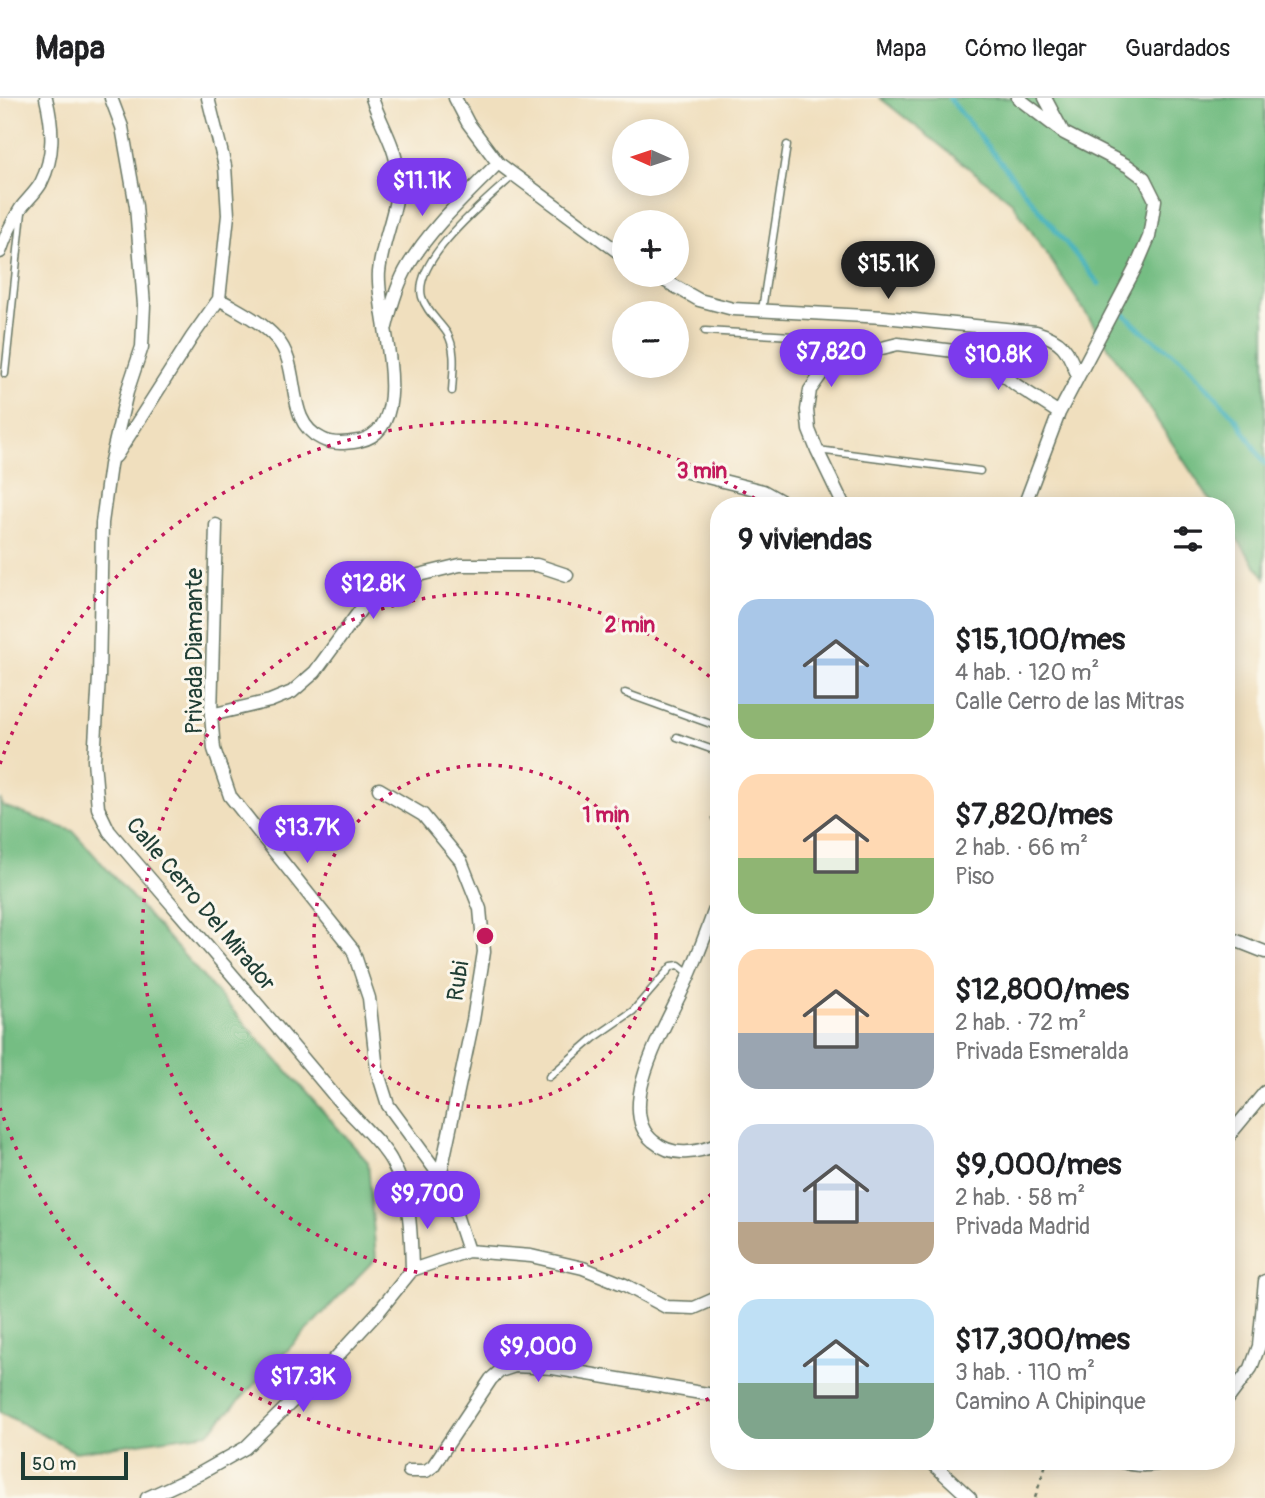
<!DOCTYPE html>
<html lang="es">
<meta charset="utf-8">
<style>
body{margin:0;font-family:Pangolin,sans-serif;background:#f6f6f6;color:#202124;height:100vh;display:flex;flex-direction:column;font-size:26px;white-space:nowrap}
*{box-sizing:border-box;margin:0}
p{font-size:23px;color:#757577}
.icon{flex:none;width:38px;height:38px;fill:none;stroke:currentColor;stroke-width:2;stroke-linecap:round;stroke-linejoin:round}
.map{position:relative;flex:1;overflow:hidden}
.side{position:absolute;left:710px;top:399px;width:525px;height:973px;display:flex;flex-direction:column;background:#fff;border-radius:28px;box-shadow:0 4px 18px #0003}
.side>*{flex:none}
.needle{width:46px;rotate:273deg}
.buttons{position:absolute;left:612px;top:21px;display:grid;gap:14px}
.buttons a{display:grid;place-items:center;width:77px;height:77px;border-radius:50%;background:#fff;box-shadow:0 4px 18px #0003;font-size:35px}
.scale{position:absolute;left:21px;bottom:18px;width:107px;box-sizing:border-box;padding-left:7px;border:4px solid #1f3d34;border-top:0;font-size:19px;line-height:24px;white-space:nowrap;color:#1f3d34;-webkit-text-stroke:5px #fbf7ec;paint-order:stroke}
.price{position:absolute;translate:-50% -60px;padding:0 16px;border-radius:24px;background:#7c3aed;color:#fff;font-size:23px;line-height:46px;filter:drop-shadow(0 2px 4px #0008)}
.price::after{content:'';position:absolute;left:50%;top:42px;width:21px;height:16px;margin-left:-10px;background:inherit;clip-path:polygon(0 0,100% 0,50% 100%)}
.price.current{background:#222;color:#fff}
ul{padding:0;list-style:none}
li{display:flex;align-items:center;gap:21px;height:175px;padding:0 28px}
li span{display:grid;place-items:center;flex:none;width:196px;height:140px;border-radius:21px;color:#555}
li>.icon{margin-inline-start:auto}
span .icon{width:84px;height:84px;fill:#fffc;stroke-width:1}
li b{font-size:30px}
h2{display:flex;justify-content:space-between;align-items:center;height:84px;padding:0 28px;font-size:30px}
header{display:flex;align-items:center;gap:42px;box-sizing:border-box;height:98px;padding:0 35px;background:#fff;border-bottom:2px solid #e0e0e0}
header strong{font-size:33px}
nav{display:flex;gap:38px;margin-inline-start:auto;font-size:24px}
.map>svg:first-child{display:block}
.forest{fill:#75bd83;stroke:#4a7d5c;stroke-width:2}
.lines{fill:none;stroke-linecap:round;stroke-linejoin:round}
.stream{stroke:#40b0bb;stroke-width:4.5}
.service-casing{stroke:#687664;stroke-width:9}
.minor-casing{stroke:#687664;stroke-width:15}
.path{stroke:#687664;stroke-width:2.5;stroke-dasharray:5 5;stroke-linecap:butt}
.service{stroke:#fff;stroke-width:6}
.minor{stroke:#fff;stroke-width:12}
.ring{fill:none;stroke:#c2185b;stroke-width:3.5;stroke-dasharray:3.5 7}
.labels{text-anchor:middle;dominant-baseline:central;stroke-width:6;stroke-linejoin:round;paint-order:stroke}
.street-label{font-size:23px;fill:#1f3d34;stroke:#fbf7ec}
.centre{fill:#c2185b;stroke:#fbf7ec;stroke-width:3.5}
.ring-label{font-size:21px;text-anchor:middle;font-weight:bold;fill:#c2185b;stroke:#fbf7ec;stroke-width:6;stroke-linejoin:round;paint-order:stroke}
</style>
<header>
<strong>Mapa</strong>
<nav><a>Mapa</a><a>Cómo llegar</a><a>Guardados</a></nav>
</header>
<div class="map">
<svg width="1265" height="1400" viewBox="0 0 1265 1400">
<rect width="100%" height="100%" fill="#fbf7ec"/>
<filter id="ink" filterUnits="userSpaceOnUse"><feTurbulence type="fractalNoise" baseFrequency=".0143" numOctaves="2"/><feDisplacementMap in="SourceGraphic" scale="14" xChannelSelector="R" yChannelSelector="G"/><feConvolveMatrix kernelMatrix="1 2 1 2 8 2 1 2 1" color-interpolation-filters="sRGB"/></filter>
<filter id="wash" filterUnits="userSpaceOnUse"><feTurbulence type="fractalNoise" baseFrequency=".00686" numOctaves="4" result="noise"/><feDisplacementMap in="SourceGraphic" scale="28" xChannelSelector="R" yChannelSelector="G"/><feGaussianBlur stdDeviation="1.57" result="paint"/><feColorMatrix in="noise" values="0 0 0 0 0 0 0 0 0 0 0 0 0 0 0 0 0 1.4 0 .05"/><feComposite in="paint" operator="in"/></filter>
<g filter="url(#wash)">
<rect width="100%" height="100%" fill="#f0dfbe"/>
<!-- forest -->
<path class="forest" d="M880,0H1265V480L1227,427V408H1214L1012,104Z
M0,701L3,708L73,733L368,1064L376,1160L208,1335L75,1354L0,1314Z"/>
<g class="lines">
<!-- stream -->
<path class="stream" d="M949,0L1099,186
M1123,215L1143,234L1183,262L1237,322L1265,366"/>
</g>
</g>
<g filter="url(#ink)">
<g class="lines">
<!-- service casing -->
<g class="service-casing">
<path id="service" d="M762,212L787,47
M705,233L792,238L800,240L842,265
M5,276L22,114
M452,293C453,274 457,252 447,235C439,223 426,213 422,199C412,162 489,100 514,77
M818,352L980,373
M625,595L719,629
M677,639L719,654
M719,713L716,720L719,727
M549,979L594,940L633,913L672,868L679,867L689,875"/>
</g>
<!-- minor casing -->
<g class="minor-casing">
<path id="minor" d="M111,0L122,29L136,108L144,207L142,249L127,294L110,367L102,425L99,579L94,662L98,710L109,733C184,821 259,907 333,996C348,1015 382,1044 392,1064C411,1099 411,1134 412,1172
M455,0L468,25L498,65L625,159
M1018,0L1064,35L1128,68L1144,80L1155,102L1149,139L1137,167L1059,315L1024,408
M1045,0L1062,32
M0,154C5,139 12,124 21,110C27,102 36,94 41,85C55,57 53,29 46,0
M655,177L699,202L733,211L884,219L1036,234C1065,243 1067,252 1078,278
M219,201C237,212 261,223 276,240C303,269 283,323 322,341C333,347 347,345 359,343C420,330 375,216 379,174C382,141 400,109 398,75C396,48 380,25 372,0
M386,229C391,208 397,186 408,168C431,129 467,97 498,65
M116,358L192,239L219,201L228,117L225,68L208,0
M687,374L763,393L790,408
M844,408L817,352L809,332L807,312L810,292L822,275L870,253L898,246L970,255L989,265L1016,287L1059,315
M216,427L211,617L214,651L230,698L353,852L369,900L377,972L388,1007L440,1078L449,1095L468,1153
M211,617L270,603L292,594L315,574L364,507L394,483L460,467H537L567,477
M379,691L423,717L461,763L480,811L484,854L473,922L440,1078
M719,800C710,825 701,850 690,875C674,915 611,1009 653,1043C673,1060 697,1055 719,1046
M1227,839L1265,854
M1227,1040L1265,994
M1227,1302L1251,1270L1259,1248L1265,1183
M930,1363L970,1400
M1119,1363C1137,1369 1152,1368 1170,1363
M409,1373H426L433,1368L491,1281L500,1273L515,1268L553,1270L719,1298
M147,1400L199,1376L245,1350L329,1267L379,1213L412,1172L468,1153L531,1158L583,1170L625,1187L666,1209L694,1210L719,1199"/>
</g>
<!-- path -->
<path class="path" d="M1035,1400L1047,1363"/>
<!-- service -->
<use href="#service" class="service"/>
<!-- minor -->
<use href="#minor" class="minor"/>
</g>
</g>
<!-- distance rings -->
<g class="ring">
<circle cx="485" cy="838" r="171"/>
<path d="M719 1089A343 343 0 1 1 719 587"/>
<path d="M718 1296A514 514 0 0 1 0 1010M0 666A514 514 0 0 1 765 407"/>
</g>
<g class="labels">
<!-- street labels -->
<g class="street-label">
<text transform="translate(194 553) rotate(-90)">Privada Diamante</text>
<text transform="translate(201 806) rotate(50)">Calle Cerro Del Mirador</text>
<text transform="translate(458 883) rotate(-81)">Rubi</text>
</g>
</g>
<circle cx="485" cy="838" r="10" class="centre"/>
<g class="ring-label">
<text x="702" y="380">3 min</text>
<text x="630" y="534">2 min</text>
<text x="606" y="724">1 min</text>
</g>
</svg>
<div class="buttons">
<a><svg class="needle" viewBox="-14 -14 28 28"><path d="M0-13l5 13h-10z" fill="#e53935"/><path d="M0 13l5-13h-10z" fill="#757577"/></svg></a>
<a>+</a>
<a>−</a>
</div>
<div class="scale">50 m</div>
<b class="price" style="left:422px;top:120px">$11.1K</b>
<b class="price current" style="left:888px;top:203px">$15.1K</b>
<b class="price" style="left:831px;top:291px">$7,820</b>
<b class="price" style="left:998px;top:294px">$10.8K</b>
<b class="price" style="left:373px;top:523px">$12.8K</b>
<b class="price" style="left:307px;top:767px">$13.7K</b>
<b class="price" style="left:427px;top:1133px">$9,700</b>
<b class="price" style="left:538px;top:1286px">$9,000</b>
<b class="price" style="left:303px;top:1316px">$17.3K</b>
<section class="side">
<h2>9 viviendas<svg class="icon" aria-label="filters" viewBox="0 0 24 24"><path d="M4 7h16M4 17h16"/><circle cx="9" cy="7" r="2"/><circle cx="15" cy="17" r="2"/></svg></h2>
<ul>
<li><span style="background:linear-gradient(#a9c7e8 75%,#8fb573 0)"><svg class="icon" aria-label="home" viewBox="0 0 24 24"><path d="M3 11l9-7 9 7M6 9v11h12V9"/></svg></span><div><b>$15,100/mes</b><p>4 hab. · 120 m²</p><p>Calle Cerro de las Mitras</p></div></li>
<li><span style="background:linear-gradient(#ffd9b3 60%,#8fb573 0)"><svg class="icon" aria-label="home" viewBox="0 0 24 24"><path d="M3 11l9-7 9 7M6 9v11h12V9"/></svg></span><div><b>$7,820/mes</b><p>2 hab. · 66 m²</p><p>Piso</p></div></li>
<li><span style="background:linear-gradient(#ffd9b3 60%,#9aa5b1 0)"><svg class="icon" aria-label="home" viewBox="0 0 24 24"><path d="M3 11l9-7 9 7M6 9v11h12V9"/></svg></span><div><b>$12,800/mes</b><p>2 hab. · 72 m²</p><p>Privada Esmeralda</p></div></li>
<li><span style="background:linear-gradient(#c9d6e8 70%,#b9a48a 0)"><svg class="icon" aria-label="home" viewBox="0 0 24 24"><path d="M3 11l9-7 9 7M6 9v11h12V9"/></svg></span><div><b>$9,000/mes</b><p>2 hab. · 58 m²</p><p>Privada Madrid</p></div></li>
<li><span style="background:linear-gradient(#bfe0f5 60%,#7fa58c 0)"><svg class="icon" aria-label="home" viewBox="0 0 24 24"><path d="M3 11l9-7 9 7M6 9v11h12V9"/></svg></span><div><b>$17,300/mes</b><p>3 hab. · 110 m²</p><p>Camino A Chipinque</p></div></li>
</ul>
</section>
</div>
